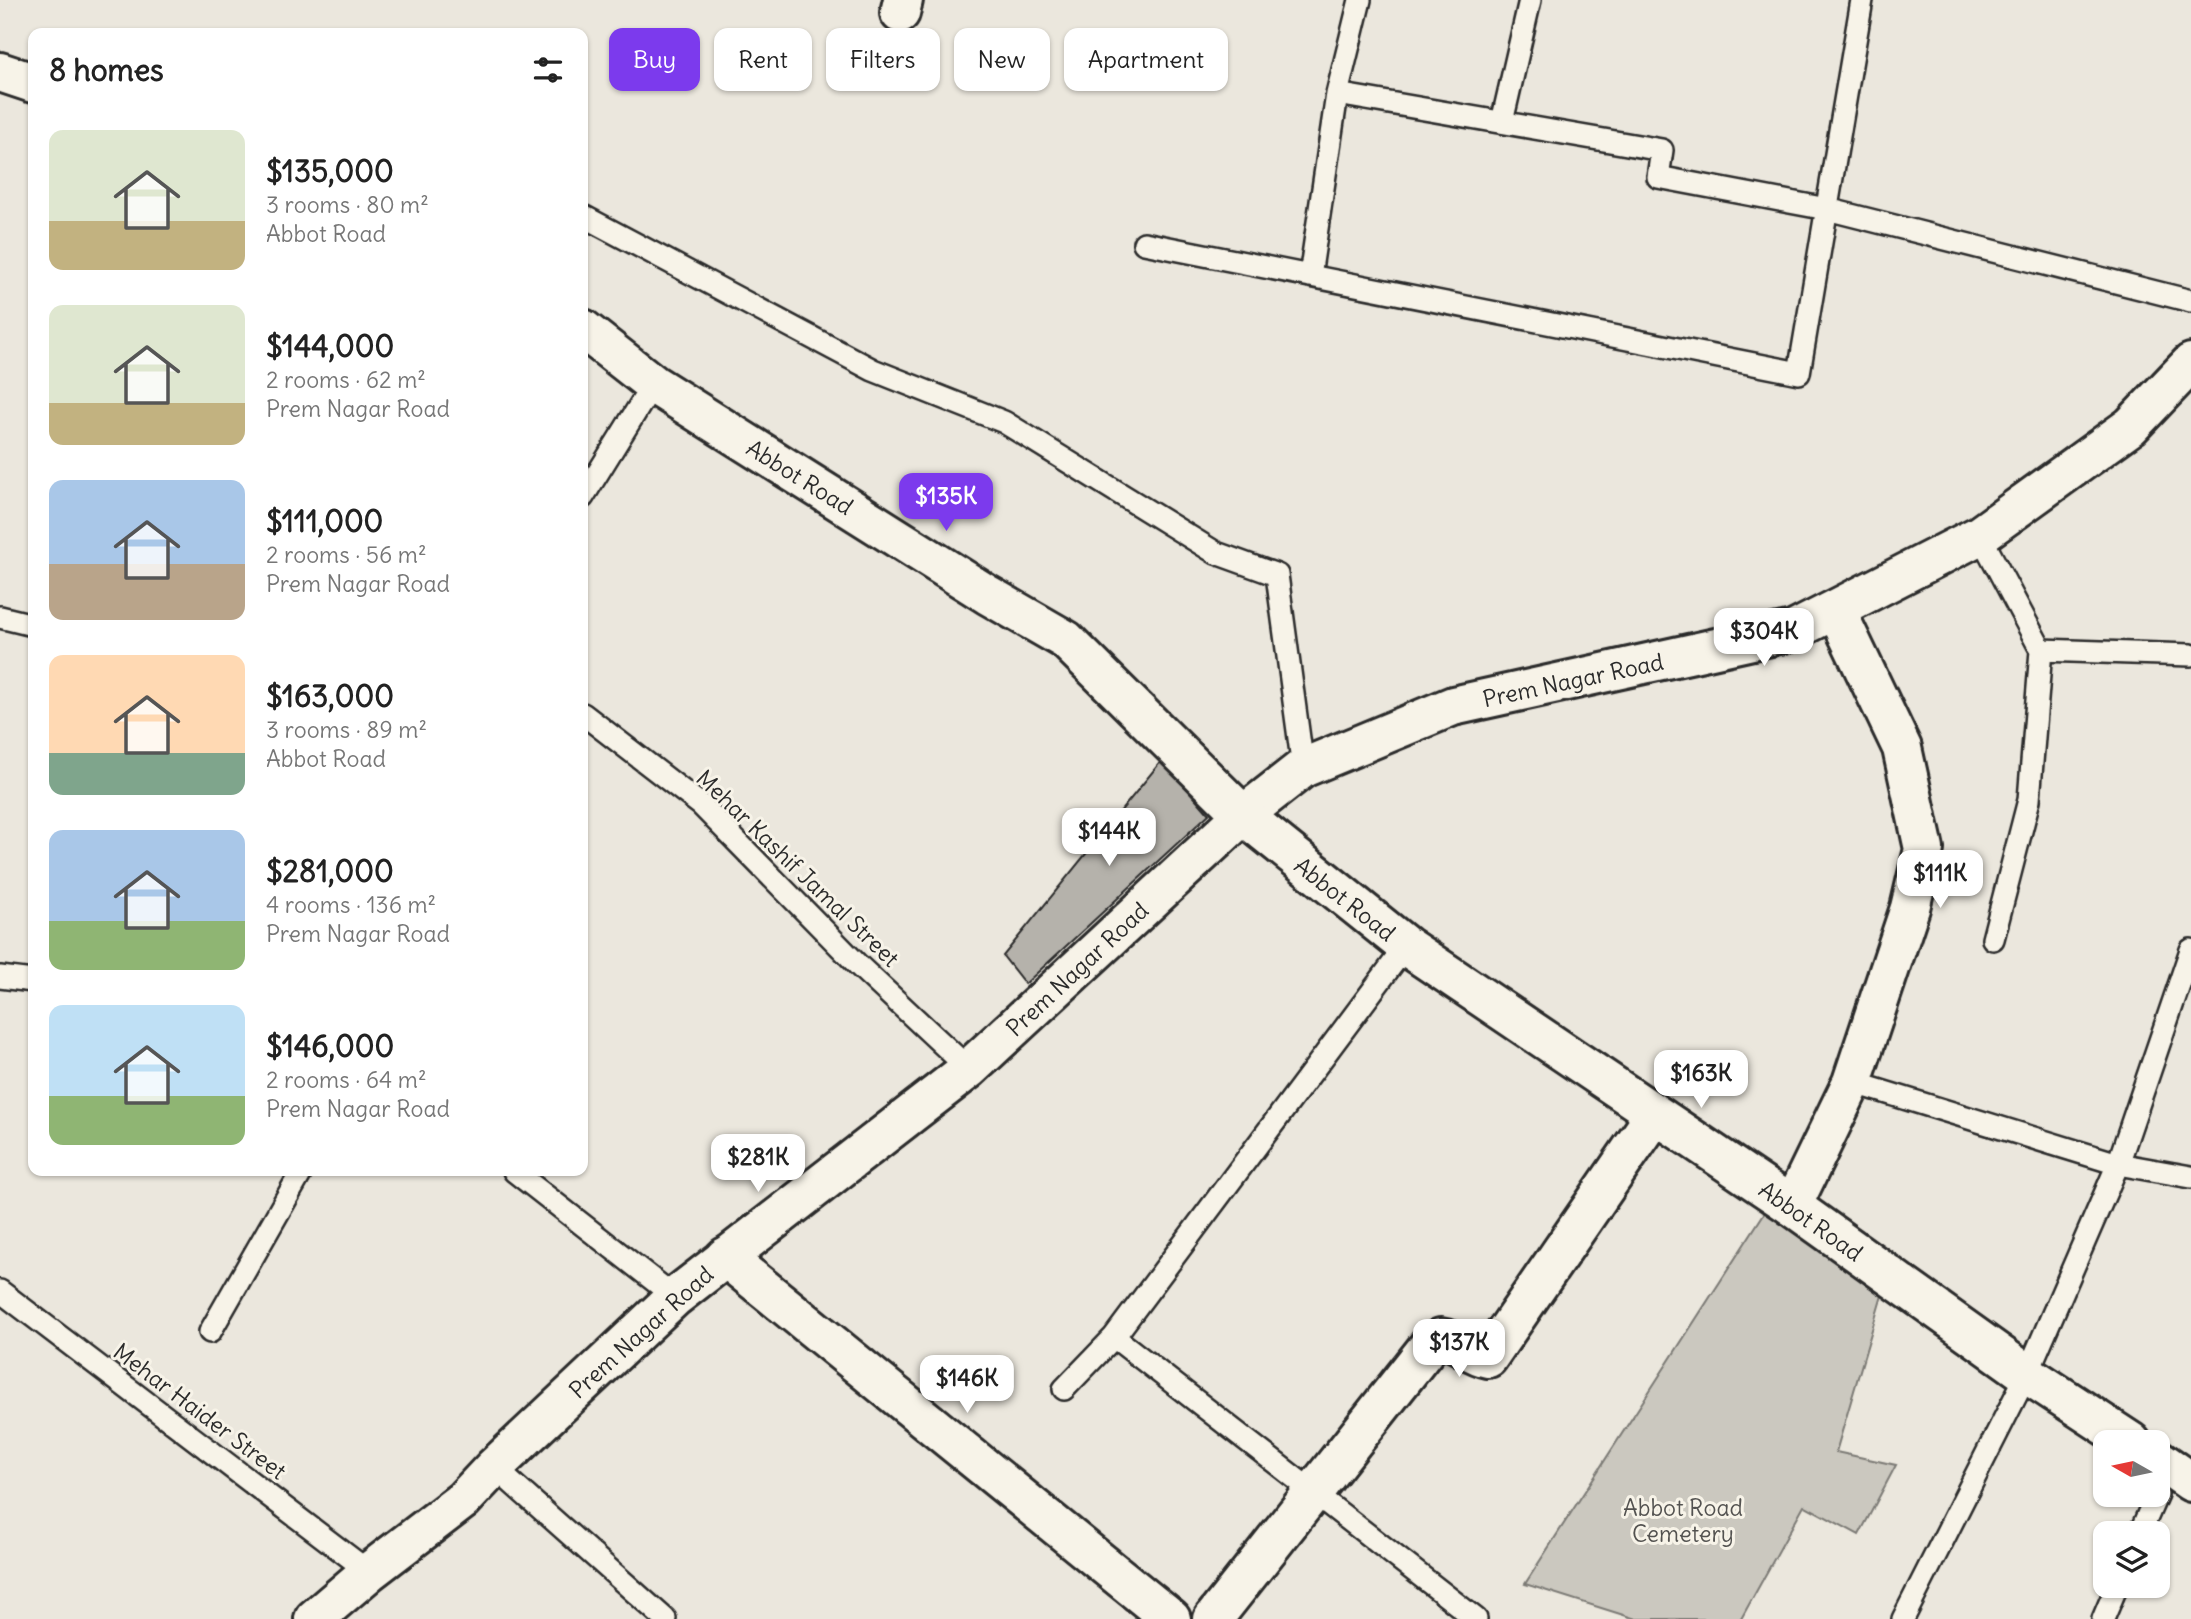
<!DOCTYPE html>
<meta charset="utf-8">
<style>
body{margin:0;font-family:Delius,sans-serif;background:#f6f6f6;color:#222;height:100vh;display:flex;flex-direction:column;font-size:26px;white-space:nowrap}
*{box-sizing:border-box;margin:0}
p{font-size:23px;color:#767676}
.icon{flex:none;width:38px;height:38px;fill:none;stroke:currentColor;stroke-width:2;stroke-linecap:round;stroke-linejoin:round}
.map{position:relative;flex:1;overflow:hidden}
.sheet{position:absolute;left:28px;top:28px;width:560px;height:1148px;display:flex;flex-direction:column;background:#fff;border-radius:14px;box-shadow:0 2px 5px #0004}
.sheet>*{flex:none}
.banner{position:absolute;left:609px;top:28px;width:665px;height:63px;display:flex;gap:14px}
.needle{width:46px;rotate:279deg}
.fabs{position:absolute;left:2093px;top:1430px;display:grid;gap:14px}
.fabs a{display:grid;place-items:center;width:77px;height:77px;border-radius:14px;background:#fff;box-shadow:0 2px 5px #0004;font-size:35px}
.price{position:absolute;translate:-50% -60px;padding:0 16px;border-radius:14px;background:#fff;color:#222;font-size:23px;line-height:46px;filter:drop-shadow(0 2px 4px #0008)}
.price::after{content:'';position:absolute;left:50%;top:42px;width:21px;height:16px;margin-left:-10px;background:inherit;clip-path:polygon(0 0,100% 0,50% 100%)}
.price.active{background:#7c3aed;color:#fff}
ul{padding:0;list-style:none}
li{display:flex;align-items:center;gap:21px;height:175px;padding:0 21px}
li span{display:grid;place-items:center;flex:none;width:196px;height:140px;border-radius:14px;color:#555}
li>.icon{margin-inline-start:auto}
span .icon{width:84px;height:84px;fill:#fffc;stroke-width:1}
li b{font-size:30px}
h2{display:flex;justify-content:space-between;align-items:center;height:84px;padding:0 21px;font-size:30px}
.chip{padding:0 24px;border-radius:14px;background:#fff;box-shadow:0 2px 5px #0004;font-size:24px;line-height:63px}
.chip.active{background:#7c3aed;color:#fff}
.map>svg:first-child{display:block}
.green{fill:#cbc8bf;stroke:#7b7a75;stroke-width:2}
.building{fill:#b5b2ab;stroke:#2b2b2b;stroke-width:2}
.lines{fill:none;stroke-linecap:round;stroke-linejoin:round}
.lane-casing{stroke:#2b2b2b;stroke-width:26}
.street-casing{stroke:#2b2b2b;stroke-width:44}
.secondary-casing{stroke:#2b2b2b;stroke-width:44}
.lane{stroke:#f7f3e8;stroke-width:21}
.street{stroke:#f7f3e8;stroke-width:38}
.secondary{stroke:#f7f3e8;stroke-width:38}
.labels{text-anchor:middle;dominant-baseline:central;stroke-width:6;stroke-linejoin:round;paint-order:stroke}
.street-label{font-size:23px;fill:#2b2b2b;stroke:#f7f3e8}
.park-label{font-size:23px;fill:#535250;stroke:#f7f3e8}
</style>
<div class="map">
<svg width="2191" height="1619" viewBox="0 0 2191 1619">
<rect width="100%" height="100%" fill="#ebe7dd"/>
<filter id="ink" filterUnits="userSpaceOnUse"><feTurbulence type="fractalNoise" baseFrequency=".0143" numOctaves="2"/><feDisplacementMap in="SourceGraphic" scale="14" xChannelSelector="R" yChannelSelector="G"/><feConvolveMatrix kernelMatrix="1 2 1 2 8 2 1 2 1" color-interpolation-filters="sRGB"/></filter>
<g filter="url(#ink)">
<!-- green -->
<path class="green" d="M1776,1195L1888,1275L1836,1452L1896,1465L1859,1535L1804,1505L1741,1619H1636L1525,1584Z"/>
<!-- building -->
<path class="building" d="M1162,760L1209,814L1025,984L1003,956Z"/>
<g class="lines">
<!-- lane casing -->
<g class="lane-casing">
<path id="lane" d="M1337,94L1662,150L1658,177L1827,209L2191,301
M1502,122L1530,0
M583,216L873,370L1004,422L1216,553L1277,575L1303,768
M1144,243L1799,373L1862,0
M1310,276L1337,94L1360,0
M583,497L653,384
M1980,535L2041,650L2029,800L1993,939
M0,617L33,625
M2041,650L2191,655
M583,714L701,805L858,965L969,1069
M0,977L33,981
M1852,1082L2118,1164L2191,1177
M514,1171L675,1297
M0,1291L369,1572
M210,1332L302,1171
M1114,1337L1476,1619
M1064,1389L1114,1337L1406,946
M494,1467L665,1619
M2140,1533L2157,1494
M1903,1619L2027,1374L2118,1164L2191,950
M2103,1619L2117,1586"/>
</g>
<!-- street casing -->
<g class="street-casing">
<path id="street" d="M900,13L903,0
M1243,815L1303,768L1453,706L1793,631L1980,535L2131,426L2191,363
M1792,1206L1852,1082L1910,908L1924,849L1902,748L1836,610
M725,1257L1171,1619
M1213,1619L1428,1347L1441,1338C1459,1340 1470,1355 1488,1358L1655,1115"/>
</g>
<!-- secondary casing -->
<g class="secondary-casing">
<path id="secondary" d="M0,72L33,83
M583,329L653,384L988,595L1066,640L1243,815L1406,946L1792,1206L2027,1374L2131,1442
M2158,1459L2191,1482
M314,1619L369,1572L463,1500L494,1467L675,1297L969,1069L1243,815"/>
</g>
<!-- lane -->
<use href="#lane" class="lane"/>
<!-- street -->
<use href="#street" class="street"/>
<!-- secondary -->
<use href="#secondary" class="secondary"/>
</g>
</g>
<g class="labels">
<!-- street labels -->
<g class="street-label">
<text transform="translate(800 477) rotate(32)">Abbot Road</text>
<text transform="translate(1573 680) rotate(-12)">Prem Nagar Road</text>
<text transform="translate(798 868) rotate(44)">Mehar Kashif Jamal Street</text>
<text transform="translate(1345 899) rotate(38)">Abbot Road</text>
<text transform="translate(1077 969) rotate(-43)">Prem Nagar Road</text>
<text transform="translate(1811 1221) rotate(35)">Abbot Road</text>
<text transform="translate(641 1332) rotate(-42)">Prem Nagar Road</text>
<text transform="translate(200 1411) rotate(37)">Mehar Haider Street</text>
</g>
<!-- park labels -->
<g class="park-label">
<text x="1683" y="1507">Abbot Road<tspan x="1683" dy="26">Cemetery</tspan></text>
</g>
</g>
</svg>
<div class="fabs">
<a><svg class="needle" viewBox="-14 -14 28 28"><path d="M0-13l5 13h-10z" fill="#e53935"/><path d="M0 13l5-13h-10z" fill="#767676"/></svg></a>
<a><svg class="icon" aria-label="layers" viewBox="0 0 24 24"><path d="M12 4l9 5-9 5-9-5zM3 14l9 5 9-5"/></svg></a>
</div>
<b class="price active" style="left:946px;top:533px">$135K</b>
<b class="price" style="left:1764px;top:668px">$304K</b>
<b class="price" style="left:1109px;top:868px">$144K</b>
<b class="price" style="left:1940px;top:910px">$111K</b>
<b class="price" style="left:1701px;top:1110px">$163K</b>
<b class="price" style="left:758px;top:1194px">$281K</b>
<b class="price" style="left:1459px;top:1379px">$137K</b>
<b class="price" style="left:967px;top:1415px">$146K</b>
<div class="banner">
<a class="chip active">Buy</a>
<a class="chip">Rent</a>
<a class="chip">Filters</a>
<a class="chip">New</a>
<a class="chip">Apartment</a>
</div>
<section class="sheet">
<h2>8 homes<svg class="icon" aria-label="filters" viewBox="0 0 24 24"><path d="M4 7h16M4 17h16"/><circle cx="9" cy="7" r="2"/><circle cx="15" cy="17" r="2"/></svg></h2>
<ul>
<li><span style="background:linear-gradient(#dfe7d0 65%,#c2b280 0)"><svg class="icon" aria-label="home" viewBox="0 0 24 24"><path d="M3 11l9-7 9 7M6 9v11h12V9"/></svg></span><div><b>$135,000</b><p>3 rooms · 80 m²</p><p>Abbot Road</p></div></li>
<li><span style="background:linear-gradient(#dfe7d0 70%,#c2b280 0)"><svg class="icon" aria-label="home" viewBox="0 0 24 24"><path d="M3 11l9-7 9 7M6 9v11h12V9"/></svg></span><div><b>$144,000</b><p>2 rooms · 62 m²</p><p>Prem Nagar Road</p></div></li>
<li><span style="background:linear-gradient(#a9c7e8 60%,#b9a48a 0)"><svg class="icon" aria-label="home" viewBox="0 0 24 24"><path d="M3 11l9-7 9 7M6 9v11h12V9"/></svg></span><div><b>$111,000</b><p>2 rooms · 56 m²</p><p>Prem Nagar Road</p></div></li>
<li><span style="background:linear-gradient(#ffd9b3 70%,#7fa58c 0)"><svg class="icon" aria-label="home" viewBox="0 0 24 24"><path d="M3 11l9-7 9 7M6 9v11h12V9"/></svg></span><div><b>$163,000</b><p>3 rooms · 89 m²</p><p>Abbot Road</p></div></li>
<li><span style="background:linear-gradient(#a9c7e8 65%,#8fb573 0)"><svg class="icon" aria-label="home" viewBox="0 0 24 24"><path d="M3 11l9-7 9 7M6 9v11h12V9"/></svg></span><div><b>$281,000</b><p>4 rooms · 136 m²</p><p>Prem Nagar Road</p></div></li>
<li><span style="background:linear-gradient(#bfe0f5 65%,#8fb573 0)"><svg class="icon" aria-label="home" viewBox="0 0 24 24"><path d="M3 11l9-7 9 7M6 9v11h12V9"/></svg></span><div><b>$146,000</b><p>2 rooms · 64 m²</p><p>Prem Nagar Road</p></div></li>
</ul>
</section>
</div>
